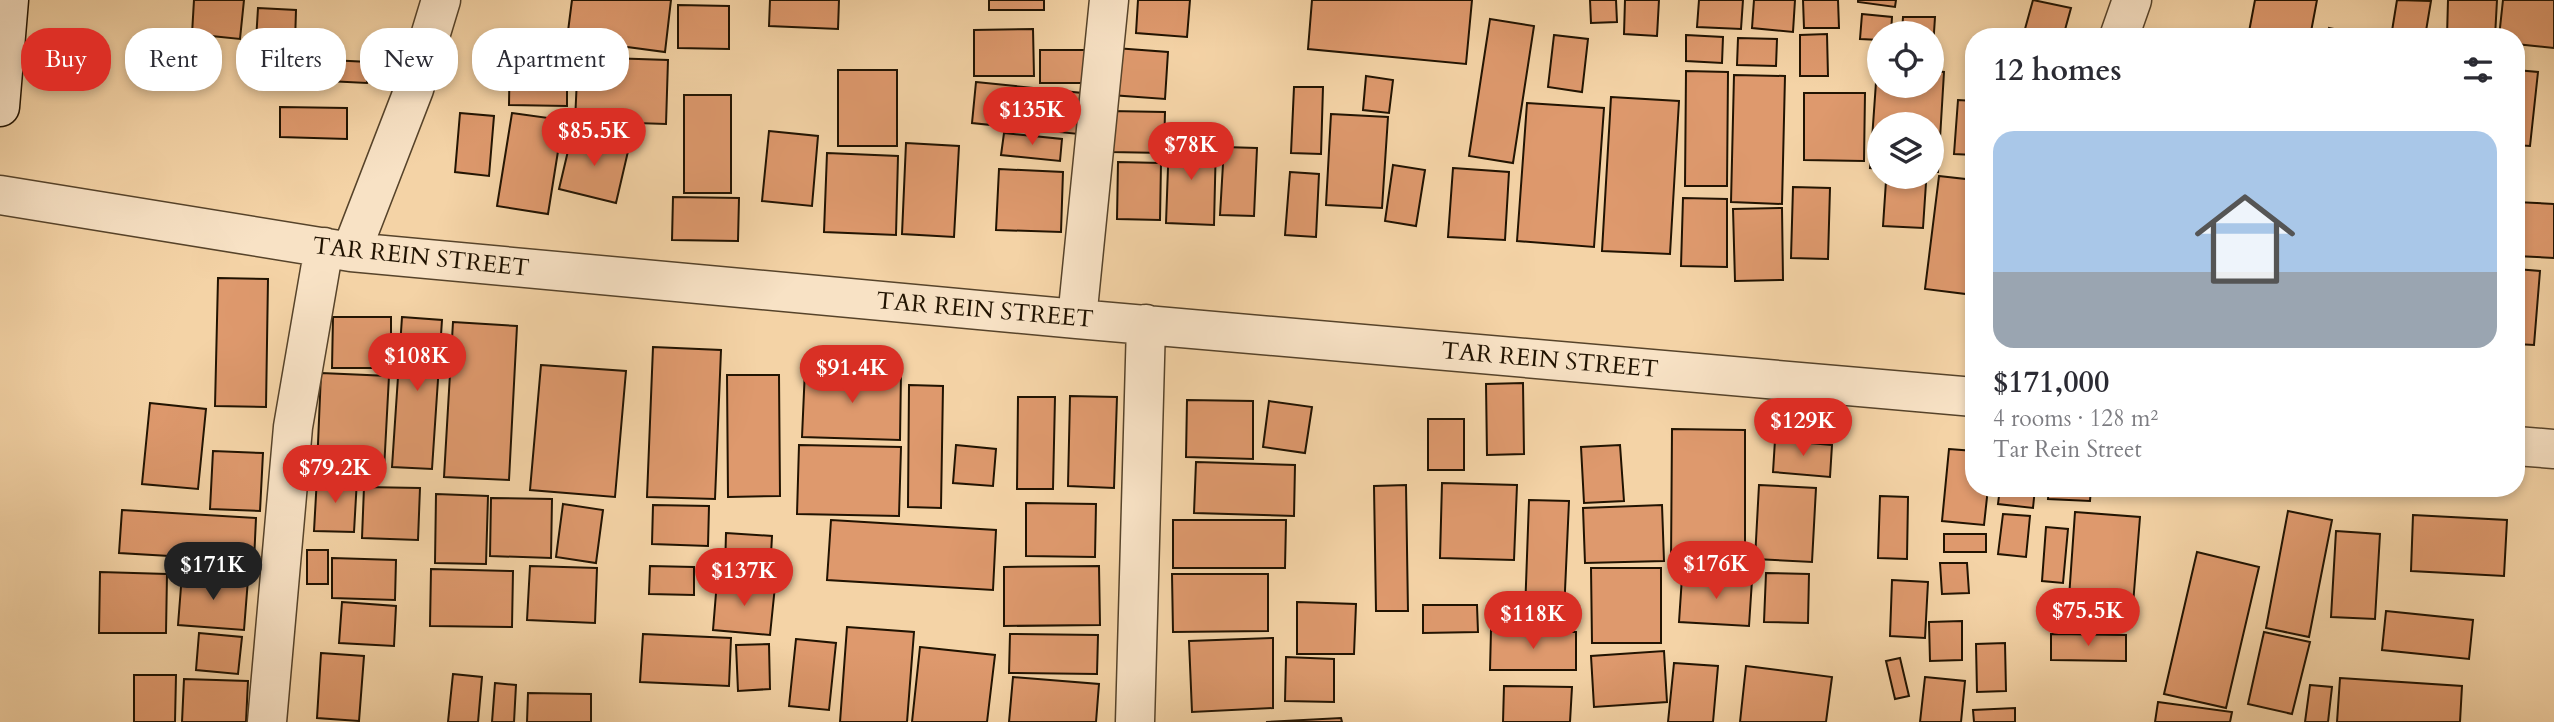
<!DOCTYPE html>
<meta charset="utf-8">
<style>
body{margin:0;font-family:Cardo,serif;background:#f2f2f3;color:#2b2b33;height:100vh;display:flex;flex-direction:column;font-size:26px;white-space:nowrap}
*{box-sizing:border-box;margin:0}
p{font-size:23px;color:#7c7c81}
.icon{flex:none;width:38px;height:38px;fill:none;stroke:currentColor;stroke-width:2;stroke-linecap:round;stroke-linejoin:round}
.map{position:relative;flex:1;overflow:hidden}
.side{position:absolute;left:1965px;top:28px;width:560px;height:469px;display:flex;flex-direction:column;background:#fff;border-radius:28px;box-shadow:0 4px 10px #0003}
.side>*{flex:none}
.top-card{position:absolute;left:21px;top:28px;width:665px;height:63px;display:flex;gap:14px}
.controls{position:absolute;left:1867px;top:21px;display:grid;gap:14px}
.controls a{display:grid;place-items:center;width:77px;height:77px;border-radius:50%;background:#fff;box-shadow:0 4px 10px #0003;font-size:35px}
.price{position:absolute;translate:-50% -60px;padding:0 16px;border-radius:24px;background:#d93025;color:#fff;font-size:23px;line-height:46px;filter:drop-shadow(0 2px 4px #0008)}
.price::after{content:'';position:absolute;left:50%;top:42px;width:21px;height:16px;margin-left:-10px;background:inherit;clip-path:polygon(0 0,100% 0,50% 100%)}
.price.selected{background:#222;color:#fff}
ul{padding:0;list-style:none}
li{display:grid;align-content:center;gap:14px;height:371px;padding:0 28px}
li+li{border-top:2px solid #e1e1e2}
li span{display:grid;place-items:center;height:217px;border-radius:21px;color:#555}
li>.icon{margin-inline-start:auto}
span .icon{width:126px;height:126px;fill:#fffc;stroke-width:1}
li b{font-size:30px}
h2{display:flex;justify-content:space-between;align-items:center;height:84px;padding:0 28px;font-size:30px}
.chip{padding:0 24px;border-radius:28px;background:#fff;box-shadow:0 4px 10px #0003;font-size:24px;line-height:63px}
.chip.selected{background:#d93025;color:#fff}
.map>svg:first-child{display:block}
.building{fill:#de996d;stroke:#211301;stroke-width:2}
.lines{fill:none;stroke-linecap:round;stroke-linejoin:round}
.minor-casing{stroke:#56432a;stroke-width:41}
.secondary-casing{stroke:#211301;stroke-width:41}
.minor{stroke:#f8e2c5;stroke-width:38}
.secondary{stroke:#f8e2c5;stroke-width:38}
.labels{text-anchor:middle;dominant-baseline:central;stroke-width:5;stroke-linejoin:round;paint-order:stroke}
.street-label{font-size:24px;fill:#211301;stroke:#f8e2c5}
</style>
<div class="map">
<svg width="2554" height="722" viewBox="0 0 2554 722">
<rect width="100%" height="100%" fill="#f4d3a6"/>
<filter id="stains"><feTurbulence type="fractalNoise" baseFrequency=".00286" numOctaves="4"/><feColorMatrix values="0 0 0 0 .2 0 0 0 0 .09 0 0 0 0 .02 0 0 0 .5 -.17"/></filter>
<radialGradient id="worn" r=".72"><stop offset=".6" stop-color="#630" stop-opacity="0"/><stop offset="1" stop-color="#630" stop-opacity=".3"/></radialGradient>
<!-- building -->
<path class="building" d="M194,0H244L240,39L192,34Z
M572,0H671L665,52L567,39Z
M770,0H839L838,29L769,26Z
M989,0H1044V10H989Z
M1138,0H1190L1187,37L1136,33Z
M1312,0H1472L1466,64L1308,49Z
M1590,0H1616L1617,22L1591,23Z
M1625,0H1659L1657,36L1624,34Z
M1699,0H1743L1741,29L1697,27Z
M1754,0H1795L1793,32L1752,28Z
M1803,0H1838L1839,28H1804Z
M1858,0H1896L1895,7L1858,2Z
M2033,0L2071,8L2063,37L2025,29Z
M2255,0H2317L2310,37H2248Z
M2397,0L2431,1L2425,37H2391Z
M2448,0H2497L2495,37H2447Z
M2503,0H2554V48L2516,44V37H2499Z
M678,5L729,6V49L678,48Z
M258,8L296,10L295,43L256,41Z
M1862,14L1892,17L1891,33H1880V40L1860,39Z
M1903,17H1935L1933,48L1932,33H1902Z
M1490,19L1534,26L1513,163L1469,156Z
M2329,28L2374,37H2327Z
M1033,29L1034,76H974V30Z
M1827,34L1828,76H1800V35Z
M1554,35L1588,39L1582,92L1548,87Z
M1686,35L1723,37L1722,63L1686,61Z
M1738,38L1777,39L1776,66L1737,65Z
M510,44L567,45V106L509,105Z
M1115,48L1168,52L1165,99L1111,95Z
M1040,50H1088V83H1040Z
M578,57L668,60L666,124L575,121Z
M309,59L369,62L367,83L307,80Z
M1877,68H1880V86H1932V71L1944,72L1938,172H1932V124H1880V169L1870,168Z
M838,70H897V146H838Z
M2516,70L2538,72L2530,146L2516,145Z
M1686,71L1728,72L1727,186H1685Z
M1734,75L1785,76L1782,204L1731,202Z
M1366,76L1393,80L1389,113L1363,110Z
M976,82L1092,94L1088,135L972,123Z
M1294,87H1323L1321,154L1291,153Z
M1804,93H1865L1864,161L1804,160Z
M684,95H731V193H684Z
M1611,97L1679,101L1670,254L1602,251Z
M1958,100L1974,101V155L1954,154Z
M1527,103L1604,108L1594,247L1517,241Z
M280,107L347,108V139L280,137Z
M1110,111L1165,112L1164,153L1110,152Z
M460,113L494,116L489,176L455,172Z
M512,113L563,120L548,214L497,206Z
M1331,114L1388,117L1382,208L1326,205Z
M769,131L818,136L812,206L762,201Z
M1004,133L1062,139L1060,161L1001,155Z
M572,134L629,147L616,203L559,189Z
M1169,140L1216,141L1214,225L1166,223Z
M906,143L959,146L954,237L902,234Z
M1224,147L1257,148L1254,216L1220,215Z
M827,153L898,156L896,235L824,232Z
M1118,162L1161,163L1160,220L1117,219Z
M1393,165L1425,170L1416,226L1385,221Z
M1453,168L1509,172L1505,240L1448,237Z
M999,169L1063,172L1061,232L996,230Z
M1290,172L1319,174L1316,237L1285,235Z
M1939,176L1974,180V295L1925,289Z
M1886,181L1926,183L1923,228L1883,226Z
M1793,187L1830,188L1828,259L1791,258Z
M673,197L739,198L738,241L672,240Z
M1683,198L1727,199V267L1681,266Z
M2516,202L2554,204V258L2516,256Z
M1782,208L1783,280L1735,281L1733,209Z
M2516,269L2540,271L2534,345L2516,344Z
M218,278L268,279L266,407L215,406Z
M333,317H391V368H332Z
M402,317L442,320L432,469L392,467Z
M453,322L517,326L509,480L444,477Z
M653,347L721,350L715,499L647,497Z
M541,365L626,371L615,497L530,490Z
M805,369L901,372L900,440L802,437Z
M321,373L389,376L384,470L317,467Z
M727,375H779L780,496L728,497Z
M1523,383L1524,454L1487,455L1486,384Z
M909,385L943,386L941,508L908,507Z
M1070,396L1117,397L1114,488L1068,486Z
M1018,397H1055L1053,489H1017Z
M1187,400L1253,401V459L1186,457Z
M1269,401L1312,407L1305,453L1263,447Z
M150,403L206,409L198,489L142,484Z
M1428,419H1464V470H1428Z
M1672,429L1745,430V564L1671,563Z
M1775,440L1832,445L1830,477L1773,472Z
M799,445L901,447L899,516L797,514Z
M956,445L996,449L993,486L953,483Z
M1620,445L1624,501L1584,503L1581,447Z
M1949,449L1974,451V488H1988L1984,525L1942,521Z
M213,451L263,453L260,511L210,509Z
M1196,462L1295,465L1294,516L1194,513Z
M317,477L357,479L354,532L314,531Z
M1442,483L1517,485L1514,560L1440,558Z
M1406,485L1408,611H1376L1374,486Z
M1759,485L1816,488L1812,562L1755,559Z
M364,487L420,488L418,540L362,538Z
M2000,488H2035L2033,508L1998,504Z
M2049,488H2091L2090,501L2048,499Z
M436,494L488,496L486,564L435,563Z
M1880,496L1908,497L1907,559L1878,558Z
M491,498L552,499L551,558L490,556Z
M1529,500L1569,501L1564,613L1525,612Z
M1026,503L1096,504L1095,557L1026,556Z
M563,504L603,510L596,563L556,557Z
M653,505L709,506L708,546L652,544Z
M1662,505L1664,561L1585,563L1583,508Z
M122,510L256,518L254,561L119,553Z
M2288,511L2332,520L2309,637L2266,628Z
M2075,512L2140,517L2132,617L2068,612Z
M2003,514L2030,516L2026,557L1998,554Z
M2413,515L2507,520L2504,576L2411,571Z
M831,520L996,530L993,590L827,580Z
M1173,520H1286L1285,568H1173Z
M2046,527L2068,529L2063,583L2042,581Z
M2336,531L2380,534L2375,619L2331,617Z
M726,533L772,536L770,573L725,570Z
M1944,534H1986V552H1944Z
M307,550H328V584H307Z
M2197,552L2259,567L2226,708L2164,694Z
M332,558L396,560L395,600L332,598Z
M1940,563H1967L1969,593L1942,594Z
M530,566L597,568L595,623L527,620Z
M650,566L694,567V595L649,594Z
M1099,566L1100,625L1004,626V567Z
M1591,568H1661V643H1592Z
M431,569L513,571L512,627L430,626Z
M100,572L167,574L166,633H99Z
M1766,573L1809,574L1808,623L1764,622Z
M182,574L248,579L244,630L178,625Z
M1172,574H1268V631L1173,632Z
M1682,577L1752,580L1749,626L1679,622Z
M1892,580L1928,582L1925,638L1890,636Z
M717,581L775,586L770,635L713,630Z
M342,602L396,606L394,646L339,643Z
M1297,602L1356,604L1354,654H1297Z
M1423,605H1477L1478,632L1423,633Z
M2386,611L2473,620L2469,659L2382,650Z
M1962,621V660L1930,661L1929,622Z
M847,627L914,632L907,722H840Z
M1491,630L1576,632V670H1490Z
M2264,632L2310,642L2292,714L2248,704Z
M199,633L242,637L238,674L196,670Z
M643,634L731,638L729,686L640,682Z
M1010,634L1098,635L1097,674L1009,673Z
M2051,634L2126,635V661L2051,660Z
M1273,638V708L1192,712L1189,641Z
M796,639L836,643L829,710L789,706Z
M2005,643L2006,691L1977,692L1976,644Z
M769,644L770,689L738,691L736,645Z
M920,647L995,655L987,722H912Z
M1664,651L1667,702L1594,707L1591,656Z
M321,653L364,656L359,721L317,718Z
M1286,657L1334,659V702L1285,701Z
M1900,658L1909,696L1895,699L1886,661Z
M1674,663L1718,666L1713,722H1668Z
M1746,666L1832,677L1826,722H1740Z
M453,674L482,677L478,722H448Z
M134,675H176L175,722H134Z
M1013,677L1099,684L1096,722H1009Z
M1925,677L1965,681L1961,722H1920Z
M2340,678L2462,686L2460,722H2337Z
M184,679L248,681L246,722H182Z
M495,683L516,685L514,722H492Z
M2310,685L2332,687L2328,722H2305Z
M1504,686L1572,687L1570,722H1503Z
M528,693L591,694V722H527Z
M2158,702L2232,712L2230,722H2155Z
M2015,708V722H1974L1973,710Z
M1341,718L1342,722H1266Z"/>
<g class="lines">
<!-- minor casing -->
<g class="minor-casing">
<path id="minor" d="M2119,37L2132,0
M0,195L351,252L1077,319L1974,397
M351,252L414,89L441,0
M1077,319L1109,0
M2516,446L2554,449
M267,722L293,427L324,247
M1135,722L1146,324"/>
</g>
<!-- secondary casing -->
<g class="secondary-casing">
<path id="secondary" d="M0,107L9,0"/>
</g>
<!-- minor -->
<use href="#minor" class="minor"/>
<!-- secondary -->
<use href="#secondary" class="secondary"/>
</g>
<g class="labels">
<!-- street labels -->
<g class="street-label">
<text transform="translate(421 257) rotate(6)">TAR REIN STREET</text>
<text transform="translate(985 310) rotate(5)">TAR REIN STREET</text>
<text transform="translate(1550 360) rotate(5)">TAR REIN STREET</text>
</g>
</g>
<rect width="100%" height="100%" filter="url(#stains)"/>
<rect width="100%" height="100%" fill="url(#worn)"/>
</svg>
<div class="controls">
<a><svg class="icon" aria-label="locate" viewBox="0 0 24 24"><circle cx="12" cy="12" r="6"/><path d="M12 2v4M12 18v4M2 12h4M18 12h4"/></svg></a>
<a><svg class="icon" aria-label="layers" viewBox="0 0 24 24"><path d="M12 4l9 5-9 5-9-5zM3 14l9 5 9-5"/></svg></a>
</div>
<b class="price" style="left:1032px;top:147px">$135K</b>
<b class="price" style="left:594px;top:168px">$85.5K</b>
<b class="price" style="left:1191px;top:182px">$78K</b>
<b class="price" style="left:417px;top:393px">$108K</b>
<b class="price" style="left:852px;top:405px">$91.4K</b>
<b class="price" style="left:1803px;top:458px">$129K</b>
<b class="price" style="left:335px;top:505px">$79.2K</b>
<b class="price" style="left:1716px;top:601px">$176K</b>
<b class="price selected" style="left:213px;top:602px">$171K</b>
<b class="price" style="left:744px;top:608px">$137K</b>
<b class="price" style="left:2088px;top:648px">$75.5K</b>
<b class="price" style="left:1533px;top:651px">$118K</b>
<div class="top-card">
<a class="chip selected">Buy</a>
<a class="chip">Rent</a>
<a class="chip">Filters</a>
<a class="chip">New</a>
<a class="chip">Apartment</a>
</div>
<section class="side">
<h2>12 homes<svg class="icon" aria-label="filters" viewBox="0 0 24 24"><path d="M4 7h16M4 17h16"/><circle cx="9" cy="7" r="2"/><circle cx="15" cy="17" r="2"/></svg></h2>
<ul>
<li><span style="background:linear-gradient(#a9c7e8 65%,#9aa5b1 0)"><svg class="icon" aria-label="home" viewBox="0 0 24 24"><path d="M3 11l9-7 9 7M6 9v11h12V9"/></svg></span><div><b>$171,000</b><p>4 rooms · 128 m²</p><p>Tar Rein Street</p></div></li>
</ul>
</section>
</div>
